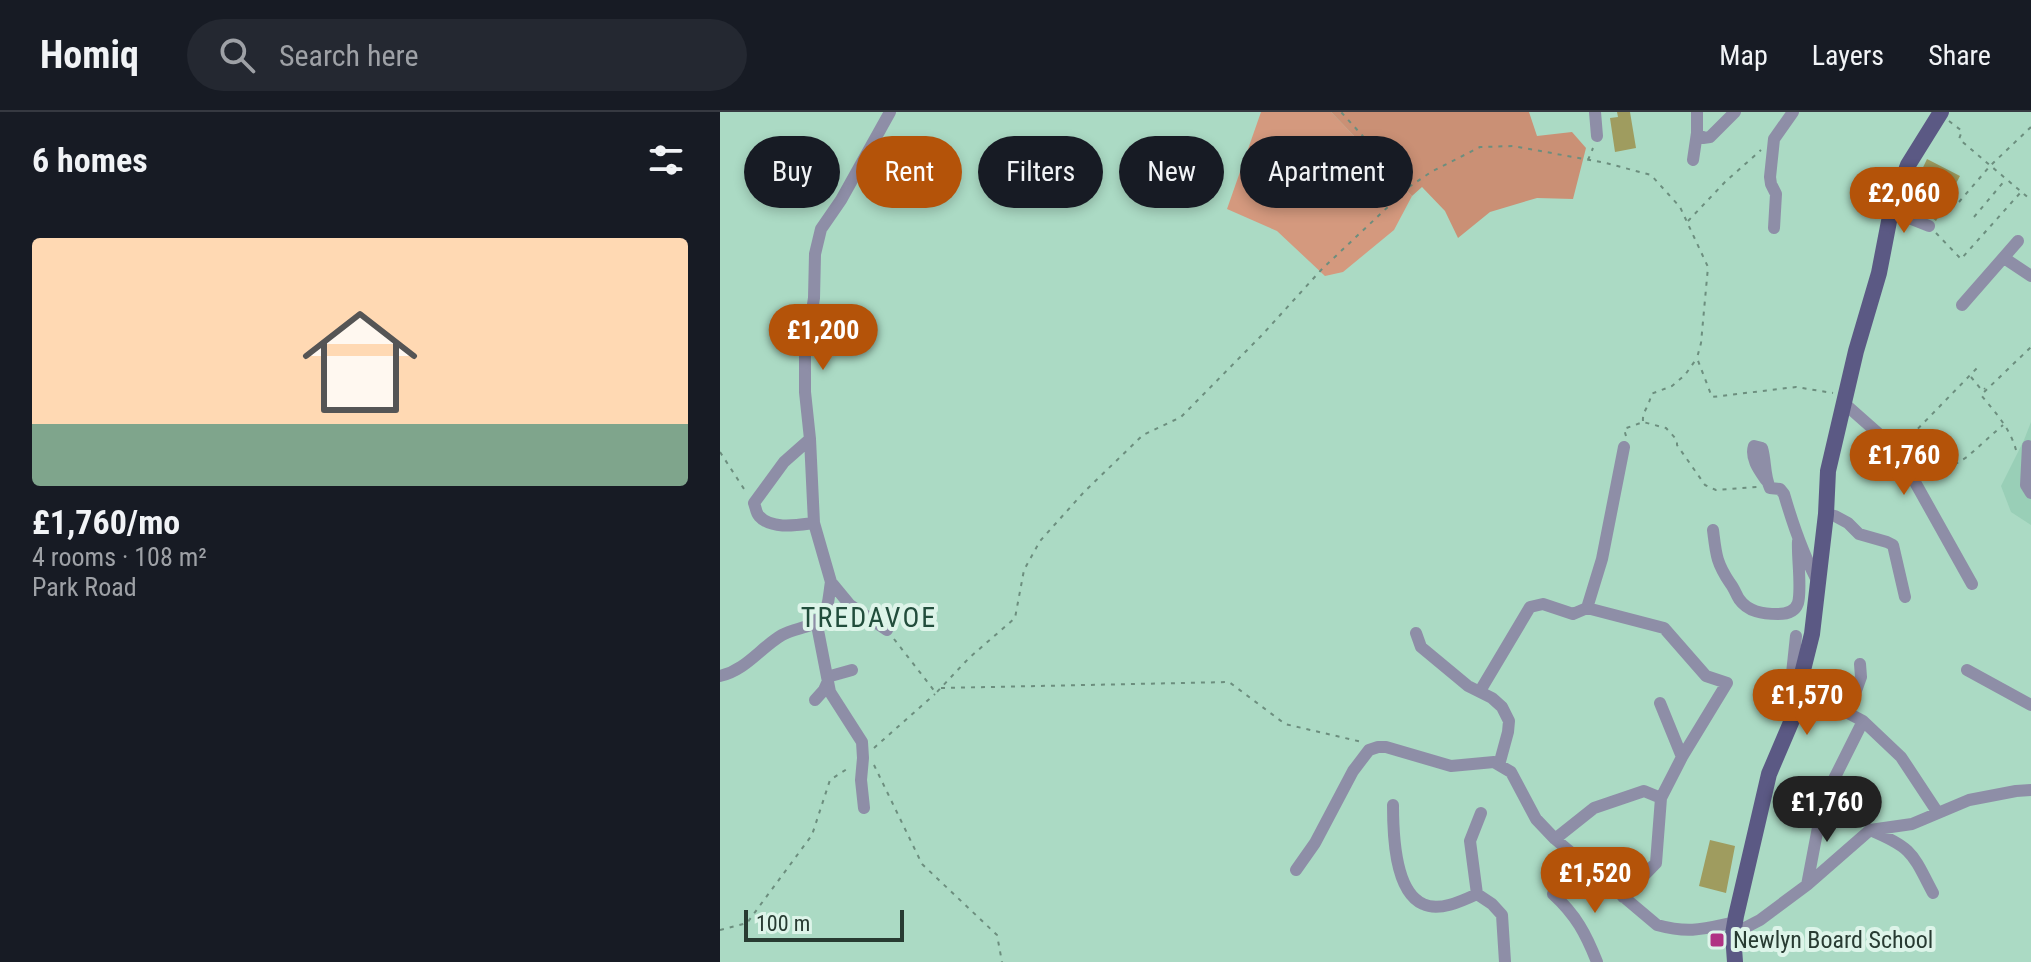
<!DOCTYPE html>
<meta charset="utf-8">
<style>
body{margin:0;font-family:"Roboto Condensed",sans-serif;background:#242831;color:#f1f3f6;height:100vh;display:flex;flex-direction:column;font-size:30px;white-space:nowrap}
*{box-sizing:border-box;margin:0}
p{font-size:26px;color:#9ea1a6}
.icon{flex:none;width:44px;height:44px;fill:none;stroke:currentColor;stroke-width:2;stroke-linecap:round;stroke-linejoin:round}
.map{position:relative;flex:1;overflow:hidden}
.sheet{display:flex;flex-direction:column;background:#171b24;width:720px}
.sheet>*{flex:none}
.guide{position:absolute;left:24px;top:24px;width:760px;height:72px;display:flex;gap:16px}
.scale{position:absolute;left:24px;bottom:20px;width:160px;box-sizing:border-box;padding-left:8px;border:4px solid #283b32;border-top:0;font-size:22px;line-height:28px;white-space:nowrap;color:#283b32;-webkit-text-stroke:6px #ddf4e9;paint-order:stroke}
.price{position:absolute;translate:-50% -68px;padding:0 18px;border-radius:28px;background:#b45309;color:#fff;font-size:26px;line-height:52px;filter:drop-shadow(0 2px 4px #0008)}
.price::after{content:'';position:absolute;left:50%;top:48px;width:24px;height:18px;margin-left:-12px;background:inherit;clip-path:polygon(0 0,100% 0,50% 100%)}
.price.active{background:#222;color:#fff}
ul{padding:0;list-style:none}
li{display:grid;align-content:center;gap:16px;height:424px;padding:0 32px}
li+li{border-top:2px solid #363941}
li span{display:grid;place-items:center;height:248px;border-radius:8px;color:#555}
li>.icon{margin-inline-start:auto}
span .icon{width:144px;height:144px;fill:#fffc;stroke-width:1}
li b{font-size:34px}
h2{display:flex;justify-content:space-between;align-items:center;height:96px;padding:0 32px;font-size:34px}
.tag{padding:0 28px;border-radius:36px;background:#171b24;box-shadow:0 4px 12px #0003;font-size:28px;line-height:72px}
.tag.active{background:#b45309;color:#fff}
header{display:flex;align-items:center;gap:48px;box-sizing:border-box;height:112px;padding:0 40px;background:#171b24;border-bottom:2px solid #363941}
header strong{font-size:38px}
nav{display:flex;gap:44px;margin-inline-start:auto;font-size:28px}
.search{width:560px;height:72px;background:#242831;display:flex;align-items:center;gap:20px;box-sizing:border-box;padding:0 28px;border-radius:44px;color:#9ea1a6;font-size:30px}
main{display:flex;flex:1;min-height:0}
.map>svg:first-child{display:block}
.built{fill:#99cfb7}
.green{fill:#d4997e}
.forest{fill:#ca9075}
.building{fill:#9f9c5f}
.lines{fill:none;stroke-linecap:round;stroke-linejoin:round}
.path{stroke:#6c8e7e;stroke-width:2;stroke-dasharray:4 6;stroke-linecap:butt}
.minor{stroke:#8e8ea7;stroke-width:12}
.major{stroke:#5b5984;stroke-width:16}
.poi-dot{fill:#b03383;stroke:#ddf4e9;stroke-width:3}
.labels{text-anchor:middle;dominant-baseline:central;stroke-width:8;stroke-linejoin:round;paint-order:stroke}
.poi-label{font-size:24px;fill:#283b32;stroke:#ddf4e9;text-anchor:start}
.quarter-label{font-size:28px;letter-spacing:2px;fill:#224d3c;stroke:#ddf4e9}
</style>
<header>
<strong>Homiq</strong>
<div class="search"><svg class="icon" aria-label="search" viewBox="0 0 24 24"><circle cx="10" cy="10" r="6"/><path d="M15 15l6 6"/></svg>Search here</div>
<nav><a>Map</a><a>Layers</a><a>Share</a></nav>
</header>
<main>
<section class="sheet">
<h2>6 homes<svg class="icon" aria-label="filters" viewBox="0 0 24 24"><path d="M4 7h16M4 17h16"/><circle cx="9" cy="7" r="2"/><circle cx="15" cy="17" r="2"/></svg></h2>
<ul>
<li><span style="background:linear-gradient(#ffd9b3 75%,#7fa58c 0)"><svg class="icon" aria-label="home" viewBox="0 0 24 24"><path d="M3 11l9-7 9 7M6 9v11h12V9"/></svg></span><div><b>£1,760/mo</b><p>4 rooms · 108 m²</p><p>Park Road</p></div></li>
</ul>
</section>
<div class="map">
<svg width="1311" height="850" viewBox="0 0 1311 850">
<rect width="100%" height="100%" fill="#abdac4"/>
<!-- built -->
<path class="built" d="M1311,310V413L1291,400L1281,374L1304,328Z"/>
<!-- green -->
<path class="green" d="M541,0H611L692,84L674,118L623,160L605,164L557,119L507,97Z"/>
<!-- forest -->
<path class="forest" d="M611,0H809L817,24L852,20L866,36L853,87L817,86L770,100L738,126L725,99L702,75L692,84Z"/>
<!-- building -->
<path class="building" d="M897,0H910L916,36L895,40L890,6L898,5Z
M1207,47L1240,64L1216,109L1212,106L1184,95Z
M990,728L1015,734L1006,781L979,774Z"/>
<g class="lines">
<!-- path -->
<path class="path" d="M1229,9L1242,19L1239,27L1311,88
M868,48L873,36
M689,75L711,60L760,35L793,34L886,51L931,63L960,95L988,155L981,231L977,246L992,285L1076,275L1113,281
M1239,90L1270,54L1311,15
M1254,105L1286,67
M968,109L1005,70L1041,38
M1216,121L1241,147L1301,80
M1251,265L1260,276L1262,274L1265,277
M923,309C922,299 930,294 931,282L952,274L965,263L977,246
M906,324L904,317L923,310L946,316L957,328V333L985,373L996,378L1037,375
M1184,331L1259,254
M1296,338C1290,316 1275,300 1261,283L1311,235
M0,340L26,380
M1209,368L1247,345L1283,313
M174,527L216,581L249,546L295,506L304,458L320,429L364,380L423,323L461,305L542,223L602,157L689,75L621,0
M221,576L509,570L565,612L642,630
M154,636L215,582
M154,653L202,752L277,823L282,850
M0,818L27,811L92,723L110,668L130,655"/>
<!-- minor -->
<path class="minor" d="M875,0L877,24
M977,21L983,26L990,25L1015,0
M973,48L977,21V0
M1171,99L1209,114
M1054,116L1056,82L1051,72L1050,65L1054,27L1073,0
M1284,146L1311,164
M1242,193L1298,129
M1125,292L1177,338L1252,472
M90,327L64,350L34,391C36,396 36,401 39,404C51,418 78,413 94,411
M1308,334L1306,373L1311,381
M1046,368C1039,358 1030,346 1034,334L1042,336C1046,349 1044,363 1050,376L1060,377L1064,382C1073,413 1083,443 1099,472
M1106,402L1115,404L1128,411L1139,422L1167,430L1173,433L1185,485
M993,418C996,442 996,450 1010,471C1014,476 1016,482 1019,487C1028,500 1043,502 1058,502C1067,502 1075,500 1078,491C1082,477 1077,445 1078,429
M96,508L110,580L142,630L143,646L141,668L144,696
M167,518L130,493L111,470L94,411L90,327L85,280V244L94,186L95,142L101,117L121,88L170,0
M696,521L701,535L748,574L772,586L782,595L789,609L788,620L779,653
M1076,524L1071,571L1143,609L1181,645L1218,701
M1247,558L1311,593
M0,564C26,558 40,536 62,523C74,516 91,516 102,506C109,498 109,480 111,470
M107,565L132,558
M760,579L810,495L823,492L853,502L867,496
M95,588L104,578L108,569
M940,591L962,645
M1128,601L1141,565L1140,552
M673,693C673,720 674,779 703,792C719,800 742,789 757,782
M761,701L750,729L757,782L772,792L782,803L785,850
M1150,718C1193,736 1192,741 1213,781
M835,727L874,696L924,679L941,686
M576,758L595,731L633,659L649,638L658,635H666L731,654L774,650L791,660L816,707L835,727L937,813C970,822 983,817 1015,810
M1087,773L1103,689L1143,609
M833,782C856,803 866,822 877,850
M903,785L936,751L941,686L962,645L1007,571L986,564L944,516L867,496L882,447L904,335
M1013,822L1040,808L1087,773L1150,718L1192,712L1249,688L1296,679L1311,678"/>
<!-- major -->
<path class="major" d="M1015,850L1013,822L1016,804L1049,662L1075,601L1079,574L1092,522L1106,402L1108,359L1136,239L1159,161L1171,99L1188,53L1221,0"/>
</g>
<!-- markers -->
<rect class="poi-dot" x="989" y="820" width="16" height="16" rx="4"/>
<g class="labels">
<!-- poi labels -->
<g class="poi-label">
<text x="1013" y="828">Newlyn Board School</text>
</g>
<!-- quarter labels -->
<g class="quarter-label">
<text x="149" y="505">TREDAVOE</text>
</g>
</g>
</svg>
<div class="scale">100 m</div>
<b class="price" style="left:1184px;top:123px">£2,060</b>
<b class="price" style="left:103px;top:260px">£1,200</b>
<b class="price" style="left:1184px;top:385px">£1,760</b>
<b class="price" style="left:1087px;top:625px">£1,570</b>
<b class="price active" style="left:1107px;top:732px">£1,760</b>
<b class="price" style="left:875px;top:803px">£1,520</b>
<div class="guide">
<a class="tag">Buy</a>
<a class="tag active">Rent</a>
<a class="tag">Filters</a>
<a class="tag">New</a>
<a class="tag">Apartment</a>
</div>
</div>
</main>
